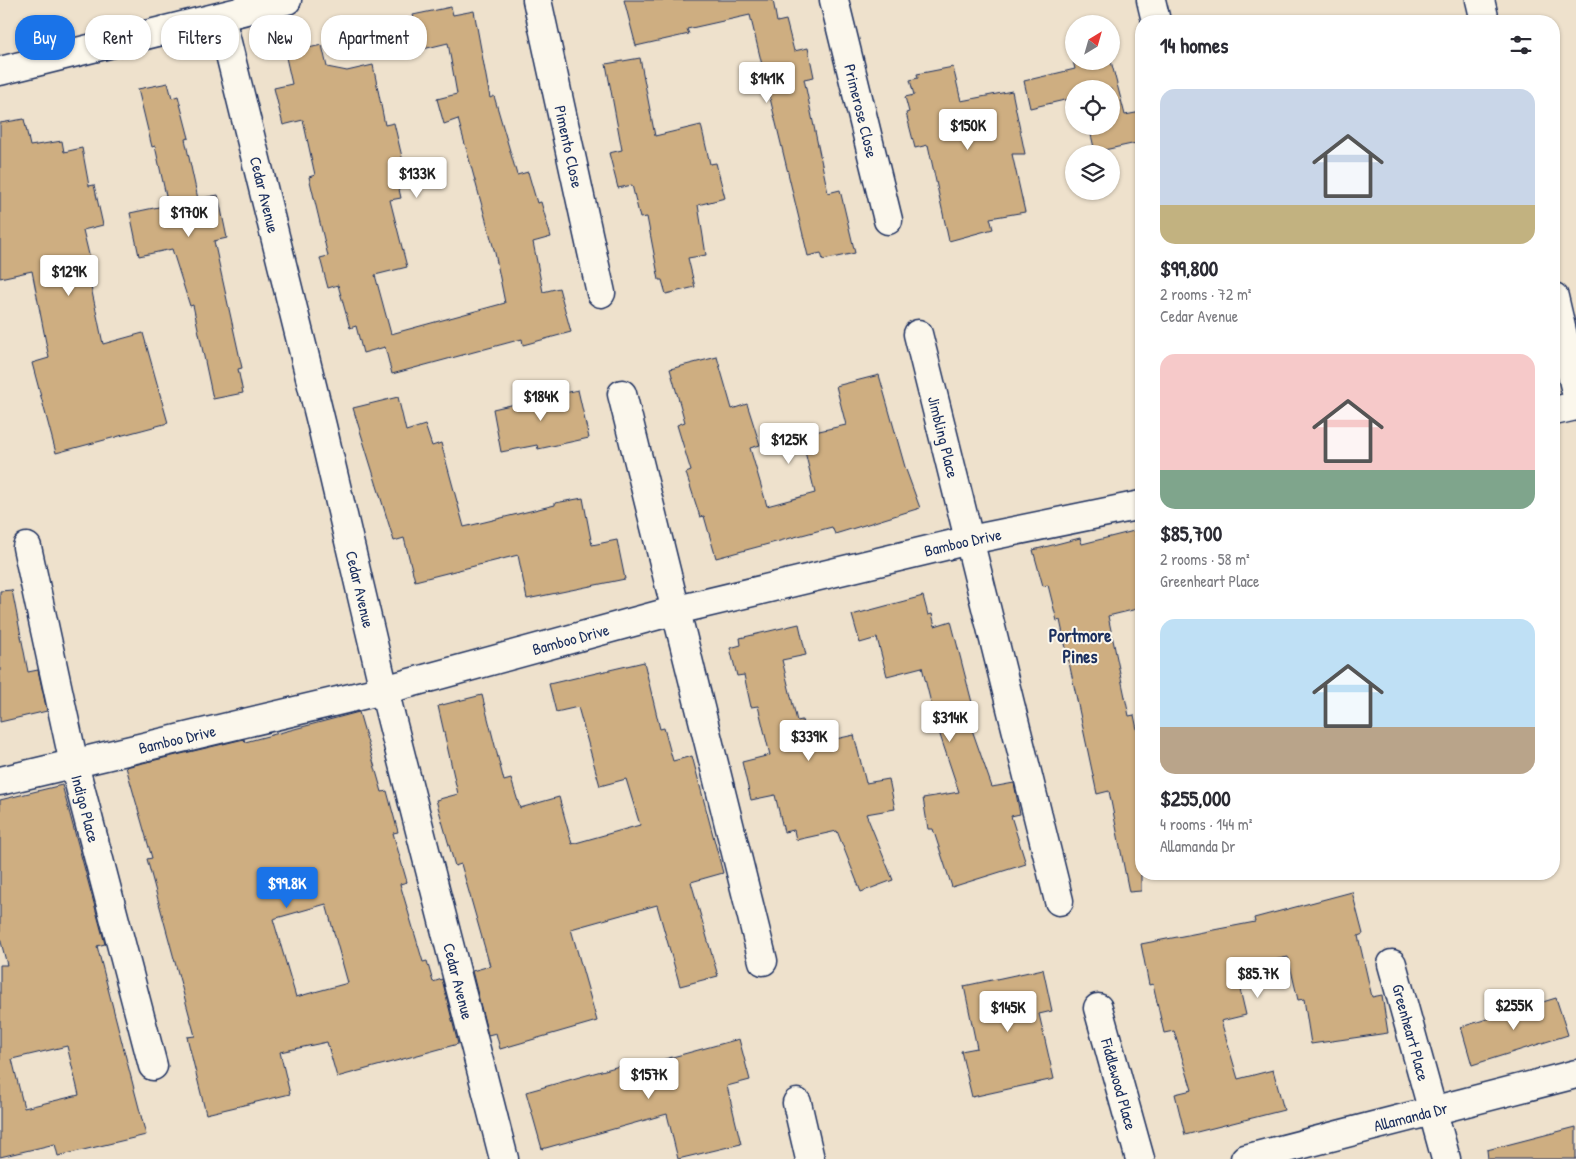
<!DOCTYPE html>
<meta charset="utf-8">
<style>
body{margin:0;font-family:"Patrick Hand",sans-serif;background:#f2f2f3;color:#2b2b33;height:100vh;display:flex;flex-direction:column;font-size:19px;white-space:nowrap}
*{box-sizing:border-box;margin:0}
p{font-size:16px;color:#7c7c81}
.icon{flex:none;width:28px;height:28px;fill:none;stroke:currentColor;stroke-width:2;stroke-linecap:round;stroke-linejoin:round}
.map{position:relative;flex:1;overflow:hidden}
.details{position:absolute;left:1135px;top:15px;width:425px;height:865px;display:flex;flex-direction:column;background:#fff;border-radius:20px;box-shadow:0 1px 4px #0004}
.details>*{flex:none}
.hud{position:absolute;left:15px;top:15px;width:475px;height:45px;display:flex;gap:10px}
.needle{width:32px;rotate:37deg}
.buttons{position:absolute;left:1065px;top:15px;display:grid;gap:10px}
.buttons a{display:grid;place-items:center;width:55px;height:55px;border-radius:50%;background:#fff;box-shadow:0 1px 4px #0004;font-size:25px}
.price{position:absolute;translate:-50% -42px;padding:0 11px;border-radius:5px;background:#fff;color:#222;font-size:16px;line-height:32px;filter:drop-shadow(0 1px 2px #0008)}
.price::after{content:'';position:absolute;left:50%;top:30px;width:15px;height:11px;margin-left:-8px;background:inherit;clip-path:polygon(0 0,100% 0,50% 100%)}
.price.active{background:#1a73e8;color:#fff}
ul{padding:0;list-style:none}
li{display:grid;align-content:center;gap:10px;height:265px;padding:0 25px}
li span{display:grid;place-items:center;height:155px;border-radius:15px;color:#555}
li>.icon{margin-inline-start:auto}
span .icon{width:90px;height:90px;fill:#fffc;stroke-width:1}
li b{font-size:21px}
h2{display:flex;justify-content:space-between;align-items:center;height:60px;padding:0 25px;font-size:21px}
.tag{padding:0 18px;border-radius:20px;background:#fff;box-shadow:0 1px 4px #0004;font-size:18px;line-height:45px}
.tag.active{background:#1a73e8;color:#fff}
.map>svg:first-child{display:block}
.building{fill:#ceae81;stroke:#1b2f5e;fill-rule:evenodd}
.lines{fill:none;stroke-linecap:round;stroke-linejoin:round}
.minor-casing{stroke:#1b2f5e;stroke-width:31}
.minor{stroke:#fbf7ec;stroke-width:28}
.labels{text-anchor:middle;dominant-baseline:central;stroke-width:4;stroke-linejoin:round;paint-order:stroke}
.street-label{font-size:16px;fill:#1b2f5e;stroke:#fbf7ec}
.neighbourhood-label{font-size:18px;font-weight:bold;fill:#1b2f5e;stroke:#fbf7ec}
</style>
<div class="map">
<svg width="1576" height="1159" viewBox="0 0 1576 1159">
<rect width="100%" height="100%" fill="#eee1cc"/>
<filter id="ink" filterUnits="userSpaceOnUse"><feTurbulence type="fractalNoise" baseFrequency=".02" numOctaves="2"/><feDisplacementMap in="SourceGraphic" scale="10" xChannelSelector="R" yChannelSelector="G"/><feConvolveMatrix kernelMatrix="1 2 1 2 8 2 1 2 1" color-interpolation-filters="sRGB"/></filter>
<g filter="url(#ink)">
<!-- building -->
<path class="building" d="M624,0H773L777,22L786,20L794,51L808,48L814,77L804,79L828,193L840,190L855,253L823,260L821,253L808,256L750,15L687,29L689,34L636,46Z
M451,7L453,15L474,11L490,98L494,96L517,175L528,172L537,203L541,202L551,237L533,242L543,292L559,288L571,332L523,345L522,339L392,374L385,347L363,353L356,326L350,328L338,285L328,288L320,258L328,256L309,177L315,175L303,120L283,125L274,88L292,84L285,53L322,45L327,67L347,71L373,65L385,125L394,123L406,174L396,176L401,198L390,200L407,267L375,275L391,334L505,303L495,253L458,119L444,124L437,99L457,94L448,43L423,49L413,15Z
M640,58L655,136L701,125L710,164L716,163L725,198L698,205L706,255L688,258L695,287L666,294L662,280H659L647,217L640,218L632,185L618,188L609,153L622,150L606,64Z
M1073,61H1111L1125,115L1141,112V142L1095,152L1089,126H1111V89H1074V101L1070,102L1069,99L1030,108L1024,81L1075,69Z
M953,67L961,101L1012,91L1025,154H1012L1025,212L990,218L993,229L949,241L928,145L915,148L906,113L909,112L905,97L914,95L910,80L918,78L917,74Z
M168,83L172,98L178,96L189,138L185,139L198,199L218,195L227,238L214,241L242,368L238,369L243,393L213,399L193,305L190,306L172,249L139,256L130,213L168,205L155,146L152,147L138,89Z
M24,119L30,146L62,141L64,152L82,148L89,186L94,185L103,225L83,230L92,267L87,268L103,344L143,333L168,423L56,453L32,363L49,358L32,271L0,278V123Z
M717,357L732,409L747,404L760,445L750,448L767,506L815,493L801,435L846,425L836,386L879,375L905,467L920,508L835,534L832,527L716,558L704,516L700,517L686,473L691,471L677,425L685,422L670,369Z
M578,390L589,438L538,449L537,445L501,452L493,409Z
M398,397L406,431L425,425L432,446L441,443L464,527L555,505V503L583,498L592,545L617,540L625,579L527,599L518,555L415,581L404,538L394,541L353,408Z
M1134,531L1141,558V608L1108,616L1129,716L1134,715L1141,748V891L1129,892L1109,791L1097,794L1060,620L1057,621L1048,585L1043,586L1033,550L1080,538L1082,544Z
M12,590L28,672L38,670L47,711L0,722V591Z
M923,596L928,615L932,614L935,626L951,621L977,722L970,724L992,787L1014,783L1020,814L1011,816L1026,864L952,887L933,829H928L923,798L959,792L936,723L922,667L887,676L877,638L860,643L852,615Z
M799,624L806,655L782,660L797,721L802,720L808,745L854,735L866,783L889,779L895,809L866,814L893,880L861,892L837,831L796,840L794,830L784,832L775,795L751,800L742,762L770,755L758,706L751,707L744,675L737,676L730,648L741,645L740,638Z
M644,662L660,729L664,728L673,761L692,756L723,873L691,882L718,976L680,986L657,905L571,929L597,1021L500,1049L496,1033L488,1035L472,971L490,966L461,864L455,866L436,800L458,794L438,706L482,695L504,781L511,779L520,808L559,797L572,844L640,825L626,779L600,786L578,707L556,712L549,684Z
M359,712L382,792L387,791L398,832L393,833L407,882L400,884L423,962L427,961L433,982L442,979L458,1044L337,1077L327,1042L280,1052L290,1094L206,1114L187,1037L195,1036L147,859L152,858L126,767L244,739L245,742ZM326,904L348,983L296,997L273,919Z
M62,785L105,944L97,946L146,1135L58,1156L55,1144L0,1157V965H7L0,938V800ZM67,1046L79,1095L24,1108L12,1059Z
M1352,892L1363,934L1358,936L1372,997L1382,995L1388,1033L1311,1044L1304,999L1298,1000L1288,957L1235,968L1246,1015L1221,1021L1238,1079L1273,1070L1284,1110L1185,1135L1175,1094L1192,1090L1174,1031L1164,1033L1153,984L1149,985L1141,944L1255,922L1254,918Z
M1043,969L1052,1011L1039,1014L1054,1079L972,1097L961,1051L977,1048L964,986Z
M1556,998L1568,1035L1472,1065L1461,1027Z
M739,1039L750,1080L727,1086L741,1144L678,1159L667,1114L542,1149L526,1092L630,1063L632,1068Z
M1576,1127V1159H1488L1487,1150Z"/>
<g class="lines">
<!-- minor casing -->
<g class="minor-casing">
<g id="minor">
<path id="s1" d="M537,0L601,293"/>
<path id="s2" d="M834,0L888,220"/>
<path d="M1151,0L1156,21"/>
<path d="M1480,0L1485,21"/>
<path id="s3" d="M221,18L322,426L384,690L504,1159"/>
<path d="M0,71L287,0"/>
<path d="M1554,297L1576,392"/>
<path id="s4" d="M918,334L1059,901"/>
<path d="M622,394L763,961"/>
<path d="M1554,411L1576,406"/>
<path id="s5" d="M27,547L74,764L153,1066"/>
<path id="s6" d="M0,781L384,690L677,610L970,540L1141,505"/>
<path id="s7" d="M1392,964L1446,1159"/>
<path id="s8" d="M1098,1008L1140,1159"/>
<path d="M797,1103L810,1159"/>
<path id="s9" d="M1245,1159L1576,1074"/>
</g>
</g>
<!-- minor -->
<use href="#minor" class="minor"/>
</g>
</g>
<g class="labels">
<!-- street labels -->
<g class="street-label">
<text stroke="none"><textPath href="#s2" startOffset="114">Primerose Close</textPath></text>
<text stroke="none"><textPath href="#s1" startOffset="150">Pimento Close</textPath></text>
<text stroke="none"><textPath href="#s3" startOffset="182">Cedar Avenue</textPath></text>
<text stroke="none"><textPath href="#s4" startOffset="106">Jimbling Place</textPath></text>
<text stroke="none"><textPath href="#s6" startOffset="992">Bamboo Drive</textPath></text>
<text stroke="none"><textPath href="#s3" startOffset="588">Cedar Avenue</textPath></text>
<text stroke="none"><textPath href="#s6" startOffset="588">Bamboo Drive</textPath></text>
<text stroke="none"><textPath href="#s6" startOffset="182">Bamboo Drive</textPath></text>
<text stroke="none"><textPath href="#s5" startOffset="268">Indigo Place</textPath></text>
<text stroke="none"><textPath href="#s3" startOffset="992">Cedar Avenue</textPath></text>
<text stroke="none"><textPath href="#s7" startOffset="71">Greenheart Place</textPath></text>
<text stroke="none"><textPath href="#s8" startOffset="79">Fiddlewood Place</textPath></text>
<text stroke="none"><textPath href="#s9" startOffset="171">Allamanda Dr</textPath></text>
</g>
<!-- neighbourhood labels -->
<g class="neighbourhood-label">
<text x="1080" y="635">Portmore<tspan x="1080" dy="21">Pines</tspan></text>
</g>
</g>
</svg>
<div class="buttons">
<a><svg class="needle" viewBox="-14 -14 28 28"><path d="M0-13l5 13h-10z" fill="#e53935"/><path d="M0 13l5-13h-10z" fill="#7c7c81"/></svg></a>
<a><svg class="icon" aria-label="locate" viewBox="0 0 24 24"><circle cx="12" cy="12" r="6"/><path d="M12 2v4M12 18v4M2 12h4M18 12h4"/></svg></a>
<a><svg class="icon" aria-label="layers" viewBox="0 0 24 24"><path d="M12 4l9 5-9 5-9-5zM3 14l9 5 9-5"/></svg></a>
</div>
<b class="price" style="left:767px;top:104px">$141K</b>
<b class="price" style="left:968px;top:151px">$150K</b>
<b class="price" style="left:417px;top:199px">$133K</b>
<b class="price" style="left:189px;top:238px">$170K</b>
<b class="price" style="left:69px;top:297px">$129K</b>
<b class="price" style="left:541px;top:422px">$184K</b>
<b class="price" style="left:789px;top:465px">$125K</b>
<b class="price" style="left:950px;top:743px">$314K</b>
<b class="price" style="left:809px;top:762px">$339K</b>
<b class="price active" style="left:287px;top:909px">$99.8K</b>
<b class="price" style="left:1258px;top:999px">$85.7K</b>
<b class="price" style="left:1514px;top:1031px">$255K</b>
<b class="price" style="left:1008px;top:1033px">$145K</b>
<b class="price" style="left:649px;top:1100px">$157K</b>
<div class="hud">
<a class="tag active">Buy</a>
<a class="tag">Rent</a>
<a class="tag">Filters</a>
<a class="tag">New</a>
<a class="tag">Apartment</a>
</div>
<section class="details">
<h2>14 homes<svg class="icon" aria-label="filters" viewBox="0 0 24 24"><path d="M4 7h16M4 17h16"/><circle cx="9" cy="7" r="2"/><circle cx="15" cy="17" r="2"/></svg></h2>
<ul>
<li><span style="background:linear-gradient(#c9d6e8 75%,#c2b280 0)"><svg class="icon" aria-label="home" viewBox="0 0 24 24"><path d="M3 11l9-7 9 7M6 9v11h12V9"/></svg></span><div><b>$99,800</b><p>2 rooms · 72 m²</p><p>Cedar Avenue</p></div></li>
<li><span style="background:linear-gradient(#f6c9c9 75%,#7fa58c 0)"><svg class="icon" aria-label="home" viewBox="0 0 24 24"><path d="M3 11l9-7 9 7M6 9v11h12V9"/></svg></span><div><b>$85,700</b><p>2 rooms · 58 m²</p><p>Greenheart Place</p></div></li>
<li><span style="background:linear-gradient(#bfe0f5 70%,#b9a48a 0)"><svg class="icon" aria-label="home" viewBox="0 0 24 24"><path d="M3 11l9-7 9 7M6 9v11h12V9"/></svg></span><div><b>$255,000</b><p>4 rooms · 144 m²</p><p>Allamanda Dr</p></div></li>
</ul>
</section>
</div>
